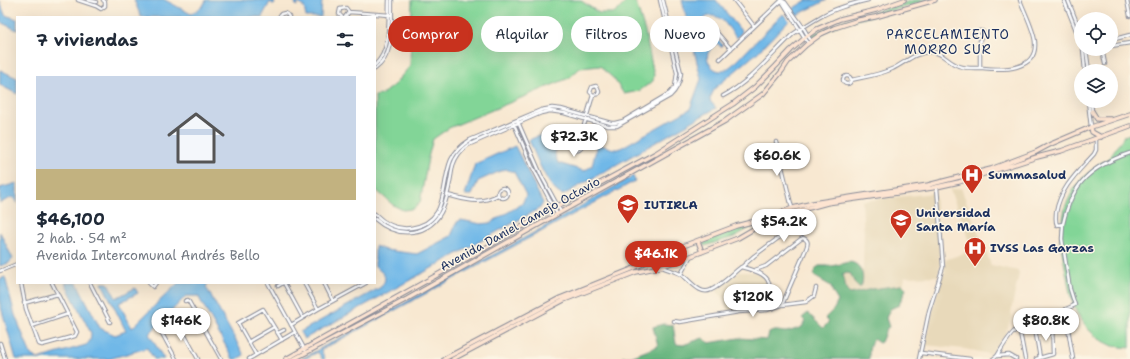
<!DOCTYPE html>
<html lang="es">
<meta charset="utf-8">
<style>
body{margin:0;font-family:"Shantell Sans",sans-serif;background:#f2f2f3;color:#1f2937;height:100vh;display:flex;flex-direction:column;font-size:15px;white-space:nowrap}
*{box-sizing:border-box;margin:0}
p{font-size:13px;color:#747a83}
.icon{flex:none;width:22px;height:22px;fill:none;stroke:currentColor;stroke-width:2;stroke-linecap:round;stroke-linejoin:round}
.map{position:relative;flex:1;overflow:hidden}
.details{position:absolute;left:16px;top:16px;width:360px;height:268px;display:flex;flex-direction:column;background:#fff;border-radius:0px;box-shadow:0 4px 16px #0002}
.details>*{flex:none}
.hud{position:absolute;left:388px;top:16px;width:380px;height:36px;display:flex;gap:8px}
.fabs{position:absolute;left:1074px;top:12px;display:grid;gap:8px}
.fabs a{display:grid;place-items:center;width:44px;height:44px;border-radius:50%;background:#fff;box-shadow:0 4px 16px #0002;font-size:20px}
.price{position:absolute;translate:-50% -34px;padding:0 9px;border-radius:14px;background:#fff;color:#222;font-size:13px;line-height:26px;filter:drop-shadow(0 1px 2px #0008)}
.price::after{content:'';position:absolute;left:50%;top:24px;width:12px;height:9px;margin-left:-6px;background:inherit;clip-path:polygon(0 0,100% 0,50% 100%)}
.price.active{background:#c8321e;color:#fff}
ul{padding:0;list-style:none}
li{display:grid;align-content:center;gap:8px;height:212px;padding:0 20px}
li+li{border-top:1px solid #e0e1e3}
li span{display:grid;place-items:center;height:124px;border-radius:0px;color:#555}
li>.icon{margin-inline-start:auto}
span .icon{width:72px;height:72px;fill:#fffc;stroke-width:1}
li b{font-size:17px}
h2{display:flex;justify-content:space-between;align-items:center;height:48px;padding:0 20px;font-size:17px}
.chip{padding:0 14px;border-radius:18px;background:#fff;box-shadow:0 4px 16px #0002;font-size:14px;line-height:36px}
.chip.active{background:#c8321e;color:#fff}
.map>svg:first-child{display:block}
.built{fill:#e8d9ba}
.green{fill:#82d597;stroke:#4e827a}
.forest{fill:#69b680;stroke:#42726f}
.water{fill:#70b8e8;stroke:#4674a3}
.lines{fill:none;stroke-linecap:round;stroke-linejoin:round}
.minor-casing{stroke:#8a8c98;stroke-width:4.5}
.secondary-casing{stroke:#8a8c98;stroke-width:5.5}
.minor{stroke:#fff;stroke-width:2.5}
.secondary{stroke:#fde4d1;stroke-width:3.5}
.labels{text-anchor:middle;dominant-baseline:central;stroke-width:3;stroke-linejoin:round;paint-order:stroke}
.poi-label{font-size:12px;font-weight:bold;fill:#1b2f5e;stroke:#fcf5e5;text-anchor:start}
.street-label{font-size:12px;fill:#1b2f5e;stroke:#fcf5e5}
.neighbourhood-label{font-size:13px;letter-spacing:1px;fill:#1b2f5e;stroke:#fcf5e5}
</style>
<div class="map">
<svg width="1130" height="359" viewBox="0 0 1130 359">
<rect width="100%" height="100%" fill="#fcf5e5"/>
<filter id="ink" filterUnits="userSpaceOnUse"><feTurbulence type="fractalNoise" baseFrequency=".025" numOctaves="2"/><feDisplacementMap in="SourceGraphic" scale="8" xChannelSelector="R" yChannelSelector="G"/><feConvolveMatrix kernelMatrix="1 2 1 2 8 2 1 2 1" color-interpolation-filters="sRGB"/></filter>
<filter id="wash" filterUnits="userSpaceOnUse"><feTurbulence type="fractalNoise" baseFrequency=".012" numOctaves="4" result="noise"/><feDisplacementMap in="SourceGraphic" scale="16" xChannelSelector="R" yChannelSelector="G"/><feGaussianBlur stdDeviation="0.9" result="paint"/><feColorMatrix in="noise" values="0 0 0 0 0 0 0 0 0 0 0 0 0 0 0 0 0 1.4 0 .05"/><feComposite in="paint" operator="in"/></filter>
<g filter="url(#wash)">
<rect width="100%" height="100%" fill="#f8e8d1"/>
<!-- built -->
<path class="built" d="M961,188L991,265L1018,271L1019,274L1012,306L1011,319L1004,337L989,354L965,349L925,345L941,277L945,273V260L973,250L950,190Z
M935,193L940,264L938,276L905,277L904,282L902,286L846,298L842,274L863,269L864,234L862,201Z
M739,272H754L763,276L766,281L767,287L766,292L761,300L759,308L728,313L725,300L716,290Z"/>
<!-- green -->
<path class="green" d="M412,0H580L599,13H615L628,0H633L636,3L645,32L654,75L653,81L639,91L624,94L614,79L600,66L580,68L569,78L449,128L433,139L428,158L420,203L413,209L403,210L393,205L375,189V96L381,95L395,84L410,66Z
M914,0H930L838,25L812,38L811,35L843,21Z
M1130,134V348L1113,346L1099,339L1088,329L1077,313L1071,298L1060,240L1065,207L1073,190L1083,178L1099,164L1109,158L1124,136Z
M756,224L734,237L704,246L703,245V243L729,231Z"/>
<!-- forest -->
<path class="forest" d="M849,262C862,263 865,277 861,287H859L854,282L851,274L847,273L842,275L847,291L850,294L872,289L901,285H903L906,289L899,305L890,309L886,318L889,327L887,328L881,342L879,343L873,339C869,345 869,352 869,359H622L623,357H631L658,346L653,327L663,324L673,325L676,344L683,345L703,338L709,343L739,338L767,340L769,333C776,329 779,332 786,332C791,331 797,329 802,327L805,321L802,318L808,313L823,328L829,322L825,318L834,309L838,301L833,293L831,286L814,276L815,269L819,266H832Z"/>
<!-- water -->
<path class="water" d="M134,0H165L191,14L203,6L206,0H271L275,3L274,5L270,2L262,17H141Z
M291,0H322L321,17H306L304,7L298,3L297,6L295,4L296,2Z
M682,0H716L742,32L737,38C731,32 725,20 717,17C701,11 695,31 705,40L709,41L714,36L723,45L721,47L717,43C714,46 710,49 708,53C705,61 713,72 722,71C727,70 732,65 736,62L783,14L789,20L758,52L715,88L710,98V101L716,108L563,195C549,192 535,154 529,140L553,130L560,134L555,155L558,163L584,171L592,166L597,146C605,144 610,150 619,149L690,109L701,79Z
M807,0H827L797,15L792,9Z
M0,2L5,15L17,19V30L0,22Z
M0,70L17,78V94L0,85Z
M515,146L543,203L540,208L304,339L300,332L381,287C389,276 383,274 375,266V246L385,250L417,254L451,236L457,222L461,220L481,224L490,223L522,204L526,195L514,172L505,169L478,181L472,195H465L475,164Z
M633,176L635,181L321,350L325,359H322L318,352L304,359H301L539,230Z
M17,183V204L13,197L0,203V188Z
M0,232L13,259L9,263L0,266Z
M5,277L15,315L31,355L38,359L86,345C90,342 91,339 91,333L65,283H77L100,328L115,335L126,331L102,283H108L116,298L135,288L138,293L119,303L132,328L178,283H208L206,287L244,355L237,359H233L198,296H186L149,334L164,359H154L147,348L109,359H16L0,304V279Z"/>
</g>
<g filter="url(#ink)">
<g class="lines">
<!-- minor casing -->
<g class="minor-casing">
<path id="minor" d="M78,0L96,6L101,9L105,6V2L103,0
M88,0L96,2
M734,0L754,26
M781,0L785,2L803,27L811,41
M1064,0L1081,43
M1068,0L1081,33
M1127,0L1130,16
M782,1L808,43
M349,12L390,15
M279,17L281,14L285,13L287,14L289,17
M342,17L339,14L340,9L346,8L349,12
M345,17L349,12
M713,28L731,49
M1111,40L1130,35
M1111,46L1130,43
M1083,49L1085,71
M1086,49L1089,71
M1102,49L1105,64
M720,59L782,0
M375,65C392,49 388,21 389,0
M980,68V37L977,34L979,31H982L984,34L983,36L980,37
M375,69C396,54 391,23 392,0
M843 80a4 4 0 1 1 8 0a4 4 0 1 1-8 0Z
M851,80C865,77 879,75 892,69C905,63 915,52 930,52C942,51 948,63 959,66C967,69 975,68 983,68C1002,70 1037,71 1035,43C1035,32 1024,11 1020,0
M723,96C750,82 771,55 793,34C802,28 811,22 820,17C835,8 852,4 868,0
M1088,101L1091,127
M1091,101L1092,111
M518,122L542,177L561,212
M514,124L532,166L557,214
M1096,139V150L1094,154C1078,172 1060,188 1056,213C1056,217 1055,221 1057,225L1063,224C1072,183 1091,166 1130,153
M572.5 146a4.5 4.5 0 1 1 9 0a4.5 4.5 0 1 1-9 0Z
M579,142L593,95L590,92L592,87L596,86L598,88L599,92L598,94L593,95
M776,142L792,208
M498 193a5 5 0 1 1 10 0a5 5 0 1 1-10 0Z
M447,195C468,200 478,205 498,195
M375,214C385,224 397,230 411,228C450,222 440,186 451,160C455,151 462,145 470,140L541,110L552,108L561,109L611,123H615L623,121L670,93L675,87L677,73L660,0
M375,219C398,239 430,237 443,208C449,195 450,179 453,165C456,156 461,150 468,145L541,113L550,111L564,113L608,126H617L670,96C677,90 680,83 681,73L663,0
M1063,224L1062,239L1070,289L1075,305L1066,309L1067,322
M662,267C668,270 676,271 682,275C690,280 700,296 711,290C722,285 731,275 741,267C753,270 775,275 768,292C767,295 764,298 763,301C762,303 762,307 761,310
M742,267L754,256L803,220L805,208
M755,270L766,266L801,239L803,238C809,240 808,244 806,249L782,305
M0,271L17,264
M681,274L690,257
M21,283L26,309L39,344L42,345L75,336L77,332L52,283
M90,283L110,322
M149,283L153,287L156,283
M268,283L305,350
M284,283L303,318
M304,283L318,309
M324,283L333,301
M278,286L283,283
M185,301L188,300L221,359
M24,303L58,294
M170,314H173L198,359
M674,321L680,322L739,312L767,310L782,305L806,302L814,296L816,288
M1034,323L1040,358
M291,325L318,309L366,283
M32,326L68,314
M161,326L159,328L176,359
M1019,327L1025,359
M278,333L284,330
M248,342L274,327
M0,343L5,359
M921,353L970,359
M256,355L238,323L263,309L282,340
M997,356C1002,348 1011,331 1020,327C1032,321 1053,322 1067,322L1073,359
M249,359L295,332
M919,359L929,311L943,267L937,187
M993,359L997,356L1009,355L1016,359
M1036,359L1053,354L1052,322"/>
</g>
<!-- secondary casing -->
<g class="secondary-casing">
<path id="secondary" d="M1092,111L1097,119H1110
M1091,127L1092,132L1101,137
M698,241L702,252
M286,359L482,250L554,208L656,153L733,104L755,87L776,66L791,50L807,36L817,29L840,19L876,10L904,0
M294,359L407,299L561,212L725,121L763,94L782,71L788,62L806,45L821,34L834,28L859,20L875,17L935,0
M444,359L560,298L632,269L670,251L736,226L763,219L793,208L813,203L928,185L991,169L1036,152L1051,144L1091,127L1130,114
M453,359L564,300L636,272L660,267L691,256L738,238L762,224L794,212L827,203L932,188L959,182L1037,157L1061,151L1130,126"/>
</g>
<!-- minor -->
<use href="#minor" class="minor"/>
<!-- secondary -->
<use href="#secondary" class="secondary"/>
</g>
</g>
<!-- icons -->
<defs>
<g id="hospital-pin" transform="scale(1.15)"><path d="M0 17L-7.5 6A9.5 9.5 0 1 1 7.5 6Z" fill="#c8321e" stroke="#fcf5e5"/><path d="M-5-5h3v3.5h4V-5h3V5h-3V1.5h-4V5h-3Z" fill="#fff"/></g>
<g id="university-pin" transform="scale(1.15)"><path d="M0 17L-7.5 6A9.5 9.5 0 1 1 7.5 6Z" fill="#c8321e" stroke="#fcf5e5"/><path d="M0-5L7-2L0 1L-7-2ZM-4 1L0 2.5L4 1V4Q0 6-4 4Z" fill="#fff"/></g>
</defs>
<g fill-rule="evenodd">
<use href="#hospital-pin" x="972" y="175"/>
<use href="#university-pin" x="628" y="205"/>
<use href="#university-pin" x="901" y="220"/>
<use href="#hospital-pin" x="975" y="248"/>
</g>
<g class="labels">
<!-- poi labels -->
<g class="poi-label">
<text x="988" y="175">Summasalud</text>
<text x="644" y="205">IUTIRLA</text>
<text x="916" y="213">Universidad<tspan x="916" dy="14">Santa María</tspan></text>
<text x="990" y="248">IVSS Las Garzas</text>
</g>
<!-- street labels -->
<g class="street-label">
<text transform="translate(520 224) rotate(-29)">Avenida Daniel Camejo Octavio</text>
</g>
<!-- neighbourhood labels -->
<g class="neighbourhood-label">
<text x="948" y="34">PARCELAMIENTO<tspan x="948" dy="15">MORRO SUR</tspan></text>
</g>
</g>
</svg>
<div class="fabs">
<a><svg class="icon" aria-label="locate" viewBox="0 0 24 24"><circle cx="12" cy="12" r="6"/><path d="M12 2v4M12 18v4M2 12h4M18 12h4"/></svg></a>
<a><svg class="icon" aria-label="layers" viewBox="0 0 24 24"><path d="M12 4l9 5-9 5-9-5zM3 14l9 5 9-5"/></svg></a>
</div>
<b class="price" style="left:574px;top:158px">$72.3K</b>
<b class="price" style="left:777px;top:177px">$60.6K</b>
<b class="price" style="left:784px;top:243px">$54.2K</b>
<b class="price active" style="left:656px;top:275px">$46.1K</b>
<b class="price" style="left:753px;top:318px">$120K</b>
<b class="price" style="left:181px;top:342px">$146K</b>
<b class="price" style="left:1046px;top:342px">$80.8K</b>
<div class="hud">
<a class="chip active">Comprar</a>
<a class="chip">Alquilar</a>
<a class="chip">Filtros</a>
<a class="chip">Nuevo</a>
</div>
<section class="details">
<h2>7 viviendas<svg class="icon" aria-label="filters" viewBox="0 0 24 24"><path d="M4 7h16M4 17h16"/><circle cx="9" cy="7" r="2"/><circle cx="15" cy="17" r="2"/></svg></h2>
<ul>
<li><span style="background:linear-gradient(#c9d6e8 75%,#c2b280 0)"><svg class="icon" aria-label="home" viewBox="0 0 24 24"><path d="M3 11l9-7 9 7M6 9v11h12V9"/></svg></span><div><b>$46,100</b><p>2 hab. · 54 m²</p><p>Avenida Intercomunal Andrés Bello</p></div></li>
</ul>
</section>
</div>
